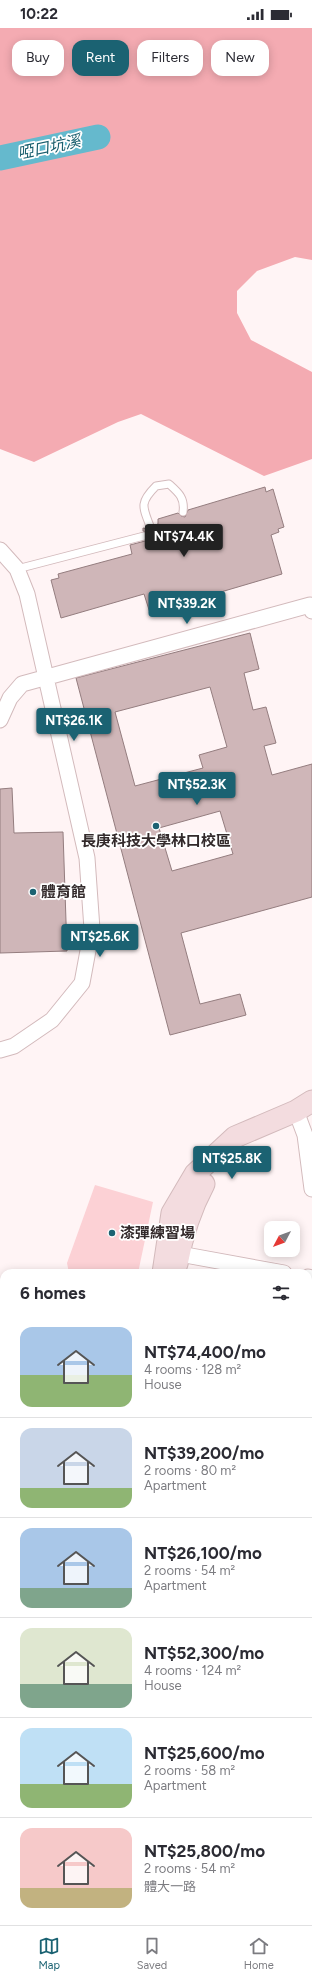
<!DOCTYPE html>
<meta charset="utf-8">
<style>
body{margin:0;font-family:Figtree,"Noto Sans TC",sans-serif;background:#f7f7f7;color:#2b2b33;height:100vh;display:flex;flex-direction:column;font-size:15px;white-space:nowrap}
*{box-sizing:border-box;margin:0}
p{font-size:13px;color:#7c7c81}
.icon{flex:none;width:22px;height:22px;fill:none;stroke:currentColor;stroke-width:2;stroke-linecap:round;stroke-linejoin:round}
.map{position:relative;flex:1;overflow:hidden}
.sheet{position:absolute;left:0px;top:1241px;width:312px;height:656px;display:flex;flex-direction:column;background:#fff;border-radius:12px 12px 0 0;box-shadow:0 2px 10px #0003}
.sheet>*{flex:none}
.guide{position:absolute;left:12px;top:12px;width:288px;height:36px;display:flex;gap:8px}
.needle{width:26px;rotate:229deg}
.fabs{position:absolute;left:264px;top:1193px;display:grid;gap:8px}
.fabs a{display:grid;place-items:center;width:36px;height:36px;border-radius:8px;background:#fff;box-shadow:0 2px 10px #0003;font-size:20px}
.price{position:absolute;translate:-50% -34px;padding:0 9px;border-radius:4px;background:#1b6272;color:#fff;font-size:13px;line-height:26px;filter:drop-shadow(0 1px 2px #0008)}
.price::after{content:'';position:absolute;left:50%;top:24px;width:12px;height:9px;margin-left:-6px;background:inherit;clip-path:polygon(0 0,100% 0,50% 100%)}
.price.active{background:#222;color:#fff}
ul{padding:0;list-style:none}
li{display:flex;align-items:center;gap:12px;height:100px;padding:0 20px}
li+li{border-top:1px solid #e1e1e2}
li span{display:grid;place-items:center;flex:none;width:112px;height:80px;border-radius:12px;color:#555}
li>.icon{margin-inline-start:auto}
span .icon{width:48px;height:48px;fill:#fffc;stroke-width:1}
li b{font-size:17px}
h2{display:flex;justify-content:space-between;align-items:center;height:48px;padding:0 20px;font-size:17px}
.pill{padding:0 14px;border-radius:12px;background:#fff;box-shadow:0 2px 10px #0003;font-size:14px;line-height:36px}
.pill.active{background:#1b6272;color:#fff}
.status{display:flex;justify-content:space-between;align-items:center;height:28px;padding:0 20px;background:#fff;direction:ltr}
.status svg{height:11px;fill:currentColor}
.tabs{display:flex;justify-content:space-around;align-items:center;height:56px;border-top:1px solid #e1e1e2;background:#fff;font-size:11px;color:#7c7c81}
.tabs a{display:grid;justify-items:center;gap:2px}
.tabs .active{color:#1b6272}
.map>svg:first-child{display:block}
.green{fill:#fcd1d5}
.forest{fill:#f4abb2}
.water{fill:#65b9cd}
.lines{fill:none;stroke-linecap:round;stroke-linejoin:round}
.river{stroke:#65b9cd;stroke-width:25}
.building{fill:#cfb6b8;stroke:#947d7f;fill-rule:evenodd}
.lane-casing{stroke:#d3babc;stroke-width:9}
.street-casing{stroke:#d3babc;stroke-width:17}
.secondary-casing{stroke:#d3babc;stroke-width:23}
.lane{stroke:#fff;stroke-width:7}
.street{stroke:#fff;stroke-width:15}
.secondary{stroke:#f3dcdf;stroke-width:21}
.poi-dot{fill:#1b6272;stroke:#fff;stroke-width:1.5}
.labels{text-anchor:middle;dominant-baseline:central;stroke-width:3.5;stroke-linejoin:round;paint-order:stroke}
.poi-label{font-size:15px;font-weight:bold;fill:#332a2b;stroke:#fff;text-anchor:start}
.water-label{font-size:16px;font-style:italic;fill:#1a5f6e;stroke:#fff}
</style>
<div class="status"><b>10:22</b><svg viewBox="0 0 49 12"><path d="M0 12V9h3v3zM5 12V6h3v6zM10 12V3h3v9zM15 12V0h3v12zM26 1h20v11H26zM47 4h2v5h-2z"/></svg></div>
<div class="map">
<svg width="312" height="1897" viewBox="0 0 312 1897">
<rect width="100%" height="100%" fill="#fff4f5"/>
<!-- green -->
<path class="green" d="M95,1157L153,1174L138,1245H69L67,1235Z
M0,1489H4V1517L0,1514Z"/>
<!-- forest -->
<path class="forest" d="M0,0H312V232L295,229L257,243L237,263V285L251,312L312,344V431L264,448L141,386L118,394L34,434L0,421Z
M308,1273L312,1274V1611L308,1609Z
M2,1566L4,1567V1665L0,1666V1569Z
M312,1858V1897H270L261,1893H308V1861Z"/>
<!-- water -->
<path class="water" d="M308,1617L312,1618V1850L308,1852Z"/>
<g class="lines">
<!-- river -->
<path class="river" d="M0,130L98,109"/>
</g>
<!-- building -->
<path class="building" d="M265,459L266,464L273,461L284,499L278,501L279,504L271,507L282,546L197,571L198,575L151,588L144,566L61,590L51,552L59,550L58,546L132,526L130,517L145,513L149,510L148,505L143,503V500L152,502L155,497L158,496V491L178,485L181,488L185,489L188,482Z
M250,605L259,641L244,645L253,682L266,679L276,715L264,718L272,747L312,736V869L181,905L200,976L240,966L246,987L170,1007L76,650ZM210,659L227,719L199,727L203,740L135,758L115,684ZM220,783L233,826L172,843L159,800Z
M12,760L14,805L63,804L67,923L0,925V761Z"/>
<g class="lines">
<!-- lane casing -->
<g class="lane-casing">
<path id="lane" d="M150,498C142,478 140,474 156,458L169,456C179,465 185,470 183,484
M17,541L144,508
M0,1559L4,1561"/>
</g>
<!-- street casing -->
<g class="street-casing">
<path id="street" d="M0,522L17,541L27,566L87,830L92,901L82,955L52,992L14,1018L0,1022
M0,692L10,670L22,656L310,577L312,583
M296,1083L305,1107L312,1161
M169,1224L284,1245
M308,1249L312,1250
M0,1530L4,1532
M0,1550L4,1552"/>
</g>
<!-- secondary casing -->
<g class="secondary-casing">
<path id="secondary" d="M177,1236C182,1208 190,1182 204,1156
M163,1245L172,1185L195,1146L235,1109L296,1083L312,1073
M0,1870L4,1866
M203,1893L208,1897
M236,1893L246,1897
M8,1897L12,1893"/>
</g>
<!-- lane -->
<use href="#lane" class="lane"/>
<!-- street -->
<use href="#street" class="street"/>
<!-- secondary -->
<use href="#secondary" class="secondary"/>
</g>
<!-- markers -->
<g class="poi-dot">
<circle cx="156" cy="798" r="4"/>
<circle cx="33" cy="864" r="4"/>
<circle cx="112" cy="1205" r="4"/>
</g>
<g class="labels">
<!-- poi labels -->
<g class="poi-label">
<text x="156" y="813" text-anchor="middle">長庚科技大學林口校區</text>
<text x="41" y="864">體育館</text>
<text x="120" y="1205">漆彈練習場</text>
</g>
<!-- water labels -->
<g class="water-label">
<text transform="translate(49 119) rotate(-12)">啞口坑溪</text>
</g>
</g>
</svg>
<div class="fabs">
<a><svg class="needle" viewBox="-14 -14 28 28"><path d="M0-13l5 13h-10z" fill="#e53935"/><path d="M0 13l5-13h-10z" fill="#7c7c81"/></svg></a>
</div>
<b class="price active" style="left:184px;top:530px">NT$74.4K</b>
<b class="price" style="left:187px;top:597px">NT$39.2K</b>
<b class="price" style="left:74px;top:714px">NT$26.1K</b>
<b class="price" style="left:197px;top:778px">NT$52.3K</b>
<b class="price" style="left:100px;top:930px">NT$25.6K</b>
<b class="price" style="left:232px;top:1152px">NT$25.8K</b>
<div class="guide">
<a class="pill">Buy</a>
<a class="pill active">Rent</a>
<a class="pill">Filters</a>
<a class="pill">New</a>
</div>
<section class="sheet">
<h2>6 homes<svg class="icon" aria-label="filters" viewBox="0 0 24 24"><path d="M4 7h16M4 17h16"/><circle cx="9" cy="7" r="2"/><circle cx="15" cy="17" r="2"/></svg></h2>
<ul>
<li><span style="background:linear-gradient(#a9c7e8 60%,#8fb573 0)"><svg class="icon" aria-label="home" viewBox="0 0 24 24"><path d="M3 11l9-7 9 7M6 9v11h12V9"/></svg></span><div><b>NT$74,400/mo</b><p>4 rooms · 128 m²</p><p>House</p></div></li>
<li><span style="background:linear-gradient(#c9d6e8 75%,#8fb573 0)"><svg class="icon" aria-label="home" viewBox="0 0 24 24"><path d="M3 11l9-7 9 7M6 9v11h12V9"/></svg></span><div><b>NT$39,200/mo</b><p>2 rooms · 80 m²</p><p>Apartment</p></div></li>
<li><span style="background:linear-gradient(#a9c7e8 75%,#7fa58c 0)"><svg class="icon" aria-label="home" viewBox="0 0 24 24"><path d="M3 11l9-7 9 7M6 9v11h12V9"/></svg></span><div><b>NT$26,100/mo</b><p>2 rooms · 54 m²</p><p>Apartment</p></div></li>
<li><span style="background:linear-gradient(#dfe7d0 70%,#7fa58c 0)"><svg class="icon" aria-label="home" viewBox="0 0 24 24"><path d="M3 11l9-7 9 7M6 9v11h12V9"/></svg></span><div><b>NT$52,300/mo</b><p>4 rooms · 124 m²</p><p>House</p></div></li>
<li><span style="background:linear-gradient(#bfe0f5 70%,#8fb573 0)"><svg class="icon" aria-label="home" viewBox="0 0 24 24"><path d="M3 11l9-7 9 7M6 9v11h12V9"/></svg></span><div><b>NT$25,600/mo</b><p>2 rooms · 58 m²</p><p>Apartment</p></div></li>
<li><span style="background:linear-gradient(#f6c9c9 75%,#c2b280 0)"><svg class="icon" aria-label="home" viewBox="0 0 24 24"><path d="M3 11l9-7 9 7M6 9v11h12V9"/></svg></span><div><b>NT$25,800/mo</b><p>2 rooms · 54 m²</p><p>體大一路</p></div></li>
</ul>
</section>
</div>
<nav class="tabs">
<a class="active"><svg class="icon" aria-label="map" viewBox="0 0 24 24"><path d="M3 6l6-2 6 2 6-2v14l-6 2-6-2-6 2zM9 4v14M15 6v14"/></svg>Map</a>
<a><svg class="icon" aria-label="saved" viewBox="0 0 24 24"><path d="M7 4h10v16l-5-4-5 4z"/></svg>Saved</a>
<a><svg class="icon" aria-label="home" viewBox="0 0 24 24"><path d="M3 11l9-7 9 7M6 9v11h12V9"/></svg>Home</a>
</nav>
